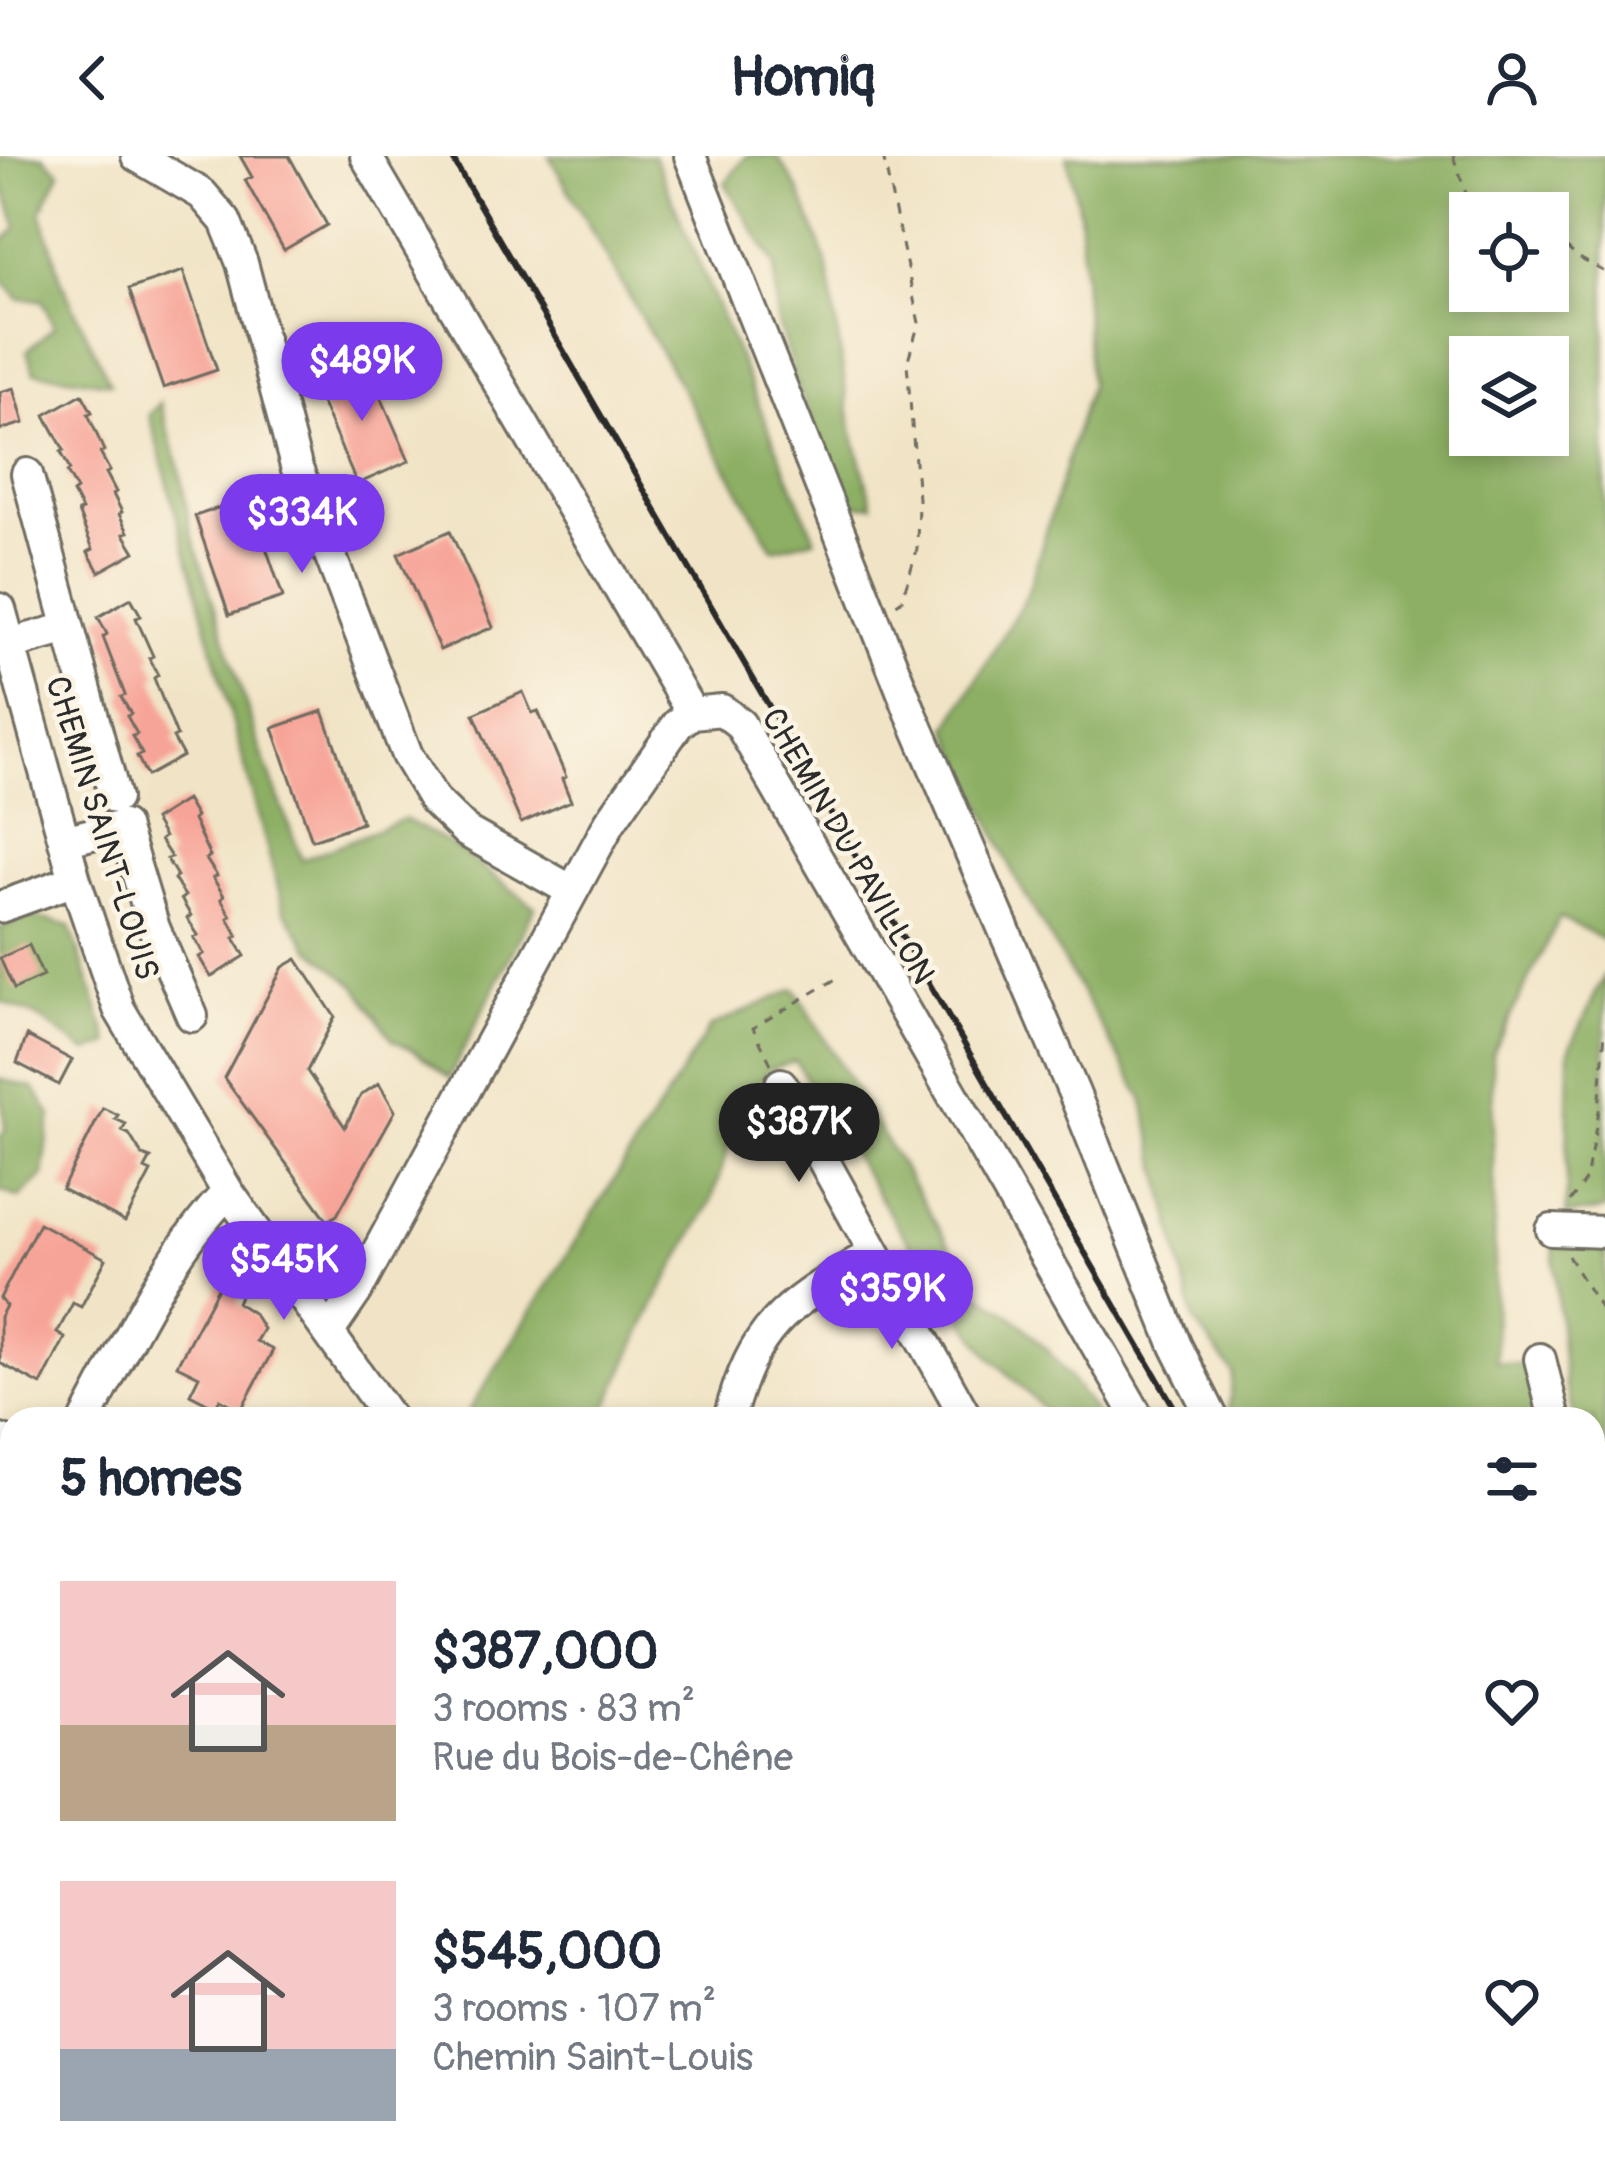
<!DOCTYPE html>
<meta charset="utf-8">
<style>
body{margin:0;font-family:Pangolin,sans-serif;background:#f2f2f3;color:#1f2937;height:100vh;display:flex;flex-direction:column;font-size:45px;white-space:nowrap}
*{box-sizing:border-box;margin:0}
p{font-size:39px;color:#747a83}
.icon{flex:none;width:66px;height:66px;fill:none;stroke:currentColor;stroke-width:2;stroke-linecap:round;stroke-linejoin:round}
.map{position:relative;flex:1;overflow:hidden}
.drawer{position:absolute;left:0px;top:1251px;width:1605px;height:771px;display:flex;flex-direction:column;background:#fff;border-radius:36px 36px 0 0;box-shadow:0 6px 18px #0003}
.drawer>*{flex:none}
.buttons{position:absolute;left:1449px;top:36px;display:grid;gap:24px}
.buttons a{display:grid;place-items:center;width:120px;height:120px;border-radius:0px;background:#fff;box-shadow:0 6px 18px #0003;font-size:60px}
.price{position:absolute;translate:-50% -102px;padding:0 27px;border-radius:42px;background:#7c3aed;color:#fff;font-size:39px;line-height:78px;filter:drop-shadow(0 3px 6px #0008)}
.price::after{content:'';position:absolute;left:50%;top:72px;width:36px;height:27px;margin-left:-18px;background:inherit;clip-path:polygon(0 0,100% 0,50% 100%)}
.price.selected{background:#222;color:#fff}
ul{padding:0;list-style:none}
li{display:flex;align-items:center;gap:36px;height:300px;padding:0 60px}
li span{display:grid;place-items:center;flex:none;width:336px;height:240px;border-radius:0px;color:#555}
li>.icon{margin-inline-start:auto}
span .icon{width:144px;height:144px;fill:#fffc;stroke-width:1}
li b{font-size:51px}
h2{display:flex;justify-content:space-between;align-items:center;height:144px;padding:0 60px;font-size:51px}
header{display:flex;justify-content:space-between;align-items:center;height:156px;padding:0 60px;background:#fff;font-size:54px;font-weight:700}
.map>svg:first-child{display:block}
.forest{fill:#8caf63;stroke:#5c6d47;stroke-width:3;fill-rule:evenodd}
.building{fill:#f7a498}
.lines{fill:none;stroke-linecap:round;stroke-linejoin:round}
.minor-casing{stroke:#706c61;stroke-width:36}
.major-casing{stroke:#706c61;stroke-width:42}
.path{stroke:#706c61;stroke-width:3;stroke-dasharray:9 9;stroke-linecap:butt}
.minor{stroke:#fff;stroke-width:30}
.major{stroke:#fff;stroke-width:36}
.rail{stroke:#2b2b2b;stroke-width:6}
.labels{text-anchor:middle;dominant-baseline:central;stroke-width:9;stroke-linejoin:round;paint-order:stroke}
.street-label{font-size:33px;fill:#2b2b2b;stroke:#fcf5e5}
</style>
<header><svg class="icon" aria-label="back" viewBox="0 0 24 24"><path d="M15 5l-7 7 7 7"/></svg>Homiq<svg class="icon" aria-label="person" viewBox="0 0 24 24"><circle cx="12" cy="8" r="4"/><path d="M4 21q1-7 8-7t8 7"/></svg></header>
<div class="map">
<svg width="1605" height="2020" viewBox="0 0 1605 2020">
<rect width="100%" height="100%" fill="#fcf5e5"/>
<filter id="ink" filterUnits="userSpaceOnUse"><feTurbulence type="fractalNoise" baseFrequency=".00833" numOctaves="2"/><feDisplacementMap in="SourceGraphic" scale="24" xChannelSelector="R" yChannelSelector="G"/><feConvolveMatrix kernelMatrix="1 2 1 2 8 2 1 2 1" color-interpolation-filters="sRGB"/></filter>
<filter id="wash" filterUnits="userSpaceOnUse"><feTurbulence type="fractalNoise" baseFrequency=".004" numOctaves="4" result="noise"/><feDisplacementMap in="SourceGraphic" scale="48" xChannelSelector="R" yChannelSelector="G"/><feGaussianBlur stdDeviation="2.7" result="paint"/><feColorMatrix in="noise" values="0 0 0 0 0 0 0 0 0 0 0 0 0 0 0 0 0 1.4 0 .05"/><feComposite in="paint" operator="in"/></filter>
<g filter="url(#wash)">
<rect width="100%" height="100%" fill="#f1e4c6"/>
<!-- forest -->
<path class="forest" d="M0,0H43L60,16L41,55L63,129L110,227L34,216L27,195L54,171L42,144L19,143L0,122V88L17,72L0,20Z
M549,0H654L815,383L773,393Z
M746,0H777L799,35L827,106L851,270L873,349H846L796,225L777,164L775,109L725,27Z
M1067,0H1605V785L1560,761L1492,897L1496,1206L1535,1210L1548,1263H1228L1233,1217L1194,1165L1143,943L1015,721L948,571L1027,439L1090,229L1079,55ZM1470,57H1548V135H1470ZM1470,201H1548V279H1470Z
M160,247L179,310L191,376L260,593L302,704L404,663L452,689L535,751L449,922L415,895L393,884L355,829L310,792L284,754L149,259Z
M31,760L70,770L110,888L87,896L36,860L0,845V772Z
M1605,818V1054L1566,1059L1569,894Z
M795,833L977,1136C1036,1171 1060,1209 1100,1263H1054L990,1200L895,1067L795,905L767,914L729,989L711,1046L656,1145L601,1263H469L467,1258L710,871Z
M0,923L34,932L51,959L43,1020L19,1042L0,1034V981L5,974Z
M1605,1090V1396L1593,1344V1263H1574L1565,1226L1553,1091Z
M1593,1449L1605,1498V1712L1593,1683Z
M1605,1745V1926L1593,1921V1766Z
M1179,2010H1301L1307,2020H1185Z"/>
<g id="blocks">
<!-- building -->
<path class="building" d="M240,0H289L327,69L284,94L245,24L252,21Z
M183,115L217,214L163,232L129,133Z
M367,209L409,305L357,328L315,232Z
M14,232L24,267L0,274V236Z
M82,238L92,256L88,258L104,295L100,297L110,315L106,317L116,336L113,338L122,356L119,358L128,376L124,378L135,396L99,416L88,396L93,393L78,356L82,354L73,337L77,334L67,316L70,314L61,296L64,294L45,259Z
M249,342L283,441L229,459L195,360Z
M450,375L493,471L440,494L398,398Z
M131,442L141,460L136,462L153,500L149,502L158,519L154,522L177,580L173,582L183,600L147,620L137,600L142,598L132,580L137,578L127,560L131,558L121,541L125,539L103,481L107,478L98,461Z
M523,536L532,557L538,555L566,621L562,623L571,645L521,667L474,558Z
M323,555L362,667L312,684L273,572Z
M186,644L196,661L193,664L210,700L206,703L217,720L213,722L224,740L221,743L231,760L228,762L238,780L234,782L245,800L211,821L199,801L204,798L194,782L198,779L187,762L191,760L181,743L185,740L174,723L177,720L167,703L171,701L160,684L164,681L154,664Z
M29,789L43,820L14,833L0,802Z
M297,803L335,861L307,915L345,971L361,939L379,927L395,955L337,1059L328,1065L224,922L283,811Z
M27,880L72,904L59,929L17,907Z
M103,952L118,959L115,963L126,968L122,975L129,978L142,999L151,1002L145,1013L151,1016L125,1066L62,1033Z
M39,1067L106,1103L81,1151L73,1147L57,1177L65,1182L41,1229L0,1207V1161L6,1150L0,1142Z
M221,1126L241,1137L237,1147L254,1158L263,1173L256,1185L273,1194L241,1254L220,1243L215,1251L190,1238L199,1220L177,1209Z"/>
</g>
</g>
<g filter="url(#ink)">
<use href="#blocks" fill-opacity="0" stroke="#706c61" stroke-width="3"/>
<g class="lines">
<!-- minor casing -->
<g class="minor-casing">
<path id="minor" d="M137,0L202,38L225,65L242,107L296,310L407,599L434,644L467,676L572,735
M366,0L692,557
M690,0L911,557L1074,937L1176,1190L1213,1263
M27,318L115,642
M0,453L75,724L119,853L228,1036L390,1263
M10,488L68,472
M64,685L123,670L154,772L192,860
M0,751L75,724
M781,928L967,1263
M1552,1074L1605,1076
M330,1174L356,1136L610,666L678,568L692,557L722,554L740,568L1139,1263
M1540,1203L1555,1263
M86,1263C128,1186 166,1100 228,1036
M729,1263C755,1163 791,1148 873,1097
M1593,1416L1605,1465
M0,1420L12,1398
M1593,1936L1605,1940
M1007,2010L1017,2020
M1406,2010L1412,2020
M307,2020L312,2010"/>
</g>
<!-- major casing -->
<g class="major-casing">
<path id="major" d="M0,1287L12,1294
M614,2010L621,2020"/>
</g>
<!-- path -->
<path class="path" d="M883,0L919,167L907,207L918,343L917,393L902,444L895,449
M1453,0L1470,49C1491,55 1510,50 1531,57
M1548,62L1553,64C1556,92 1582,104 1605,116
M771,908L753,872L841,820
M1570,1046L1586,1023L1599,955L1605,875
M1568,1100L1605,1160
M1593,1277L1605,1287"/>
<!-- minor -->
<use href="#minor" class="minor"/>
<!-- major -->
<use href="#major" class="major"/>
<!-- rail -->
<path class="rail" d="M451,0L1181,1263
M1593,1976L1605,1997"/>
</g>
</g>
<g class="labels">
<!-- street labels -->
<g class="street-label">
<text transform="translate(102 672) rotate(73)">CHEMIN SAINT-LOUIS</text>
<text transform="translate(848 690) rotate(60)">CHEMIN DU PAVILLON</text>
</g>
</g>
</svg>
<div class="buttons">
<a><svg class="icon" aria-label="locate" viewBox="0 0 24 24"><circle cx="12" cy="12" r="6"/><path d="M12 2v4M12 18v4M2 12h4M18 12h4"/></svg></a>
<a><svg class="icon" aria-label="layers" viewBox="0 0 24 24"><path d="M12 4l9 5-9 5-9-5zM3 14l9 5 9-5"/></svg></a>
</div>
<b class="price" style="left:362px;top:268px">$489K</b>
<b class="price" style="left:302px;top:420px">$334K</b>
<b class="price selected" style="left:799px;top:1029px">$387K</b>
<b class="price" style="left:284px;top:1167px">$545K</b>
<b class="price" style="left:892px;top:1196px">$359K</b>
<section class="drawer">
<h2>5 homes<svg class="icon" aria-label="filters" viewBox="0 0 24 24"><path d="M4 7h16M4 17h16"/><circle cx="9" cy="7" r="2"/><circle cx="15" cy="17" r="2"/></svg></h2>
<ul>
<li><span style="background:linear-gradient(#f6c9c9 60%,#b9a48a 0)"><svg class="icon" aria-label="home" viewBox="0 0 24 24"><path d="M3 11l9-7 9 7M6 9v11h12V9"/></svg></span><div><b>$387,000</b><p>3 rooms · 83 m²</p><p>Rue du Bois-de-Chêne</p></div><svg class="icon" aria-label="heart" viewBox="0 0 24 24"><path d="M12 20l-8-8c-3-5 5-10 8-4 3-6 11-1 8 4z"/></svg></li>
<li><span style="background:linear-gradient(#f6c9c9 70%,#9aa5b1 0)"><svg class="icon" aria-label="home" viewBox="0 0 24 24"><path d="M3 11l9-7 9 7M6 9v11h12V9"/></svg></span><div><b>$545,000</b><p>3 rooms · 107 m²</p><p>Chemin Saint-Louis</p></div><svg class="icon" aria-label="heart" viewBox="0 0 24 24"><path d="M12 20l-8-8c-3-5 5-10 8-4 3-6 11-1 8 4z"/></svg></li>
</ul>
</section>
</div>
